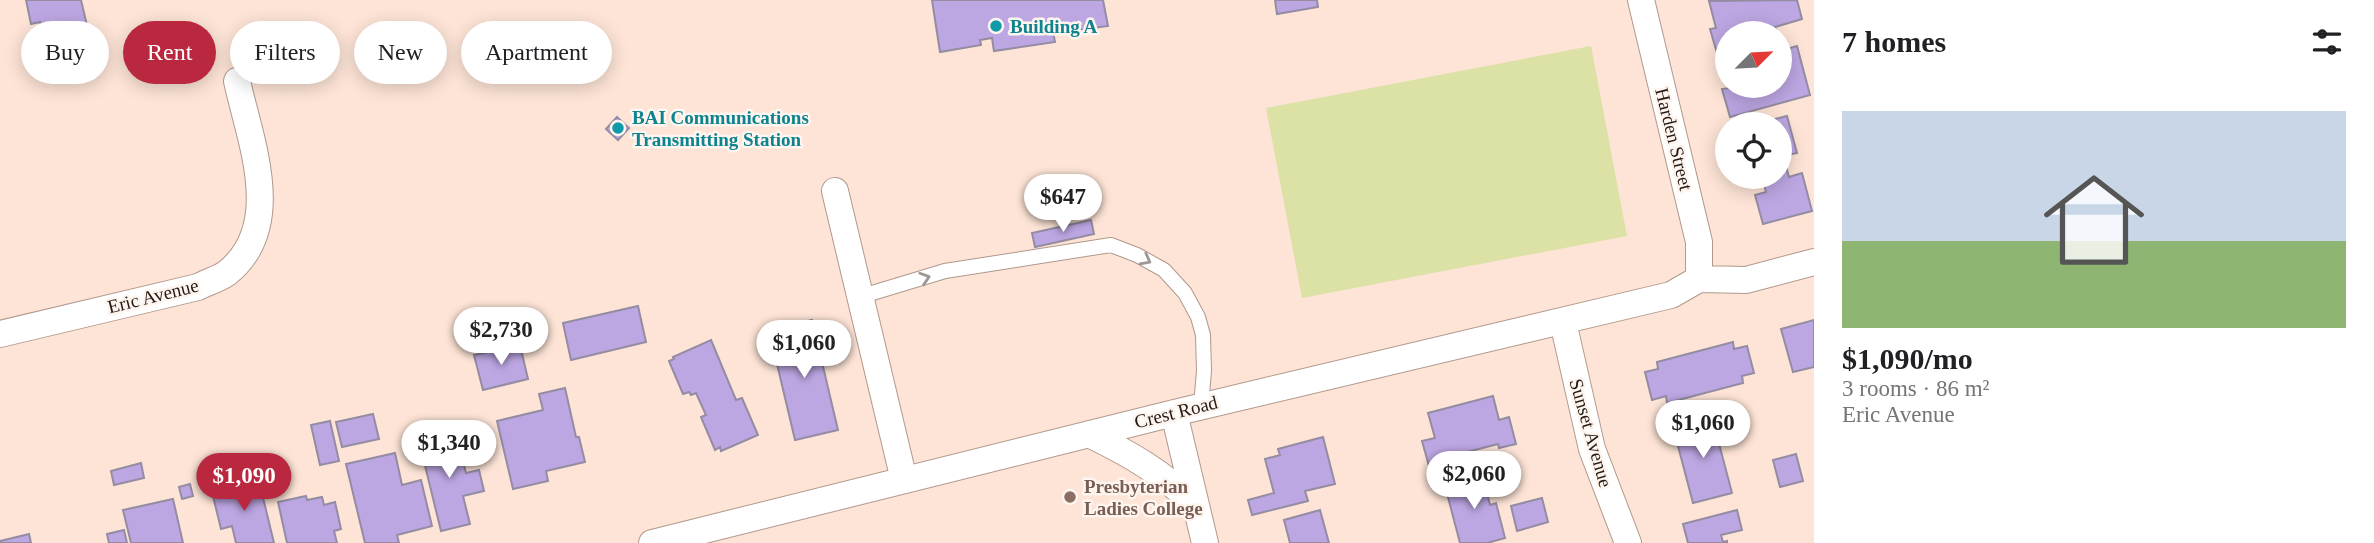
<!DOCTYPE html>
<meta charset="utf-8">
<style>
body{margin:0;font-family:Georgia,serif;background:#f2f2f2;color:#202124;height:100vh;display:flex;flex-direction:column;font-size:26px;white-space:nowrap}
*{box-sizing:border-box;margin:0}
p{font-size:23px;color:#757577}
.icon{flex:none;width:38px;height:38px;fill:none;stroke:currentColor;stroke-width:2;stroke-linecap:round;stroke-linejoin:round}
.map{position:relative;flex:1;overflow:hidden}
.details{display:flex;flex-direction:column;background:#fff;width:560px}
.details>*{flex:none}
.hud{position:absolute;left:21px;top:21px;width:665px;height:63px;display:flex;gap:14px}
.needle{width:46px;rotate:66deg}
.controls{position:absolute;left:1715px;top:21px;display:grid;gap:14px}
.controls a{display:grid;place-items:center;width:77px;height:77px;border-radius:50%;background:#fff;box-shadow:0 4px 18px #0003;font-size:35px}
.price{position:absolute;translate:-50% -60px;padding:0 16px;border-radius:24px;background:#fff;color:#222;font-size:23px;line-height:46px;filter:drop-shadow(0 2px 4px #0008)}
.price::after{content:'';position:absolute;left:50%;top:42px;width:21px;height:16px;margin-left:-10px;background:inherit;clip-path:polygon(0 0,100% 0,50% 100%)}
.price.selected{background:#ba283f;color:#fff}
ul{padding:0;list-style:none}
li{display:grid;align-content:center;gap:14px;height:371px;padding:0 28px}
li span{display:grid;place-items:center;height:217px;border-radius:0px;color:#555}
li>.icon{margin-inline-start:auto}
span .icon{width:126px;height:126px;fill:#fffc;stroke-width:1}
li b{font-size:30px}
h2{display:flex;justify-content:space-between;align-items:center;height:84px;padding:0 28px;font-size:30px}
.chip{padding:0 24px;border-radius:32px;background:#fff;box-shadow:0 4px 18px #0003;font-size:24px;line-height:63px}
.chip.selected{background:#ba283f;color:#fff}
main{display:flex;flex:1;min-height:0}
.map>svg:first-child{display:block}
.green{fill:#dce1a6}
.building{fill:#bda7e3;stroke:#938ca2;stroke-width:2}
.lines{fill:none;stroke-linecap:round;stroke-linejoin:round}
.service-casing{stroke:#b0988b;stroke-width:16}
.minor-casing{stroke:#b0988b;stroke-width:28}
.service{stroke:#fff;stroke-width:14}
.minor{stroke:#fff;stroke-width:26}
.oneway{stroke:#9c9896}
.culture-dot{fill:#0f9aa8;stroke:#fff5ef;stroke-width:2.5}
.education-dot{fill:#8d6e63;stroke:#fff5ef;stroke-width:2.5}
.labels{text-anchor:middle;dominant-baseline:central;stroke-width:5;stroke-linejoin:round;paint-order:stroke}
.culture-label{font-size:19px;font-weight:bold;fill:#0d838f;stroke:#fff5ef;text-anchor:start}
.street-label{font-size:19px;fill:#231a15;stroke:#fff5ef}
.education-label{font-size:19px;font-weight:bold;fill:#785e54;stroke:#fff5ef;text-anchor:start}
</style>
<main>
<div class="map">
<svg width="1814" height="543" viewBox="0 0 1814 543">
<rect width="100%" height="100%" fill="#fde4d6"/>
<!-- green -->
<path class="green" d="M1591,46L1627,236L1302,298L1266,108Z"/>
<!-- building -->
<path class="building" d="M26,0H81L96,64L52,74L40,22L31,24Z
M932,0H1103L1108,26L1064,32L1063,25L1052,27L1055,42L994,51L992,38L980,40L981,45L940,52Z
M1275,0H1317L1318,7L1277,14Z
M1797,0L1802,19L1775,27L1777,33H1727V57L1719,60L1710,29L1716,28L1709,1Z
M1797,46L1810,95L1730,117L1722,89L1730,88L1729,86H1780V51Z
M1787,116L1797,153L1783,156L1789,177L1802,173L1812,211L1763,224L1755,195L1766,192L1762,177H1780V124H1755Z
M617,117L629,128L618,140L606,129Z
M1091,220L1094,234L1035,247L1032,233Z
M638,306L646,342L571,360L563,323Z
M812,320L838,430L795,440L769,330Z
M1814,320V367L1793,372L1781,329Z
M711,340L736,400L742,398L758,435L721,451L720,447L715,450L701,417L706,415L696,393L691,395L689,392L683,394L669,361L674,359L673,357Z
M1733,342L1734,349L1747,346L1754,373L1742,376L1743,383L1667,403L1666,396L1652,400L1645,372L1658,369L1657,362Z
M520,345L528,379L483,390L474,355Z
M565,388L576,437H579L585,462L546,471L548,481L513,489L497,421L543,410L539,394Z
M1493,396L1499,420L1509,417L1516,444L1499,448L1498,444L1444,458L1445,462L1429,466L1422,441L1435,438L1428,413Z
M373,414L379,439L342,447L336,422Z
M1712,417L1732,493L1693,503L1673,427Z
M330,421L339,461L320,465L311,425Z
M456,433L466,473L479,470L484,491L463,496L470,524L441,531L419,441Z
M1323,437L1335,484L1305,491L1308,501L1252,515L1248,500L1274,493L1265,459L1280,455L1278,449Z
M395,453L402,485L421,480L432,526L397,535L399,543H365L346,464Z
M1796,454L1803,481L1780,487L1773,460Z
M141,463L144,478L114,485L111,471Z
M1482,473L1490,505L1496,503L1505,538L1487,543H1460L1444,482Z
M259,481L274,543H236L232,526L221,529L212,492Z
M190,484L193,496L182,499L179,487Z
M306,496L307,500L322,497L324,505L335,502L341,529L334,531L337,543H287L278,502Z
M1542,498L1548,522L1517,531L1511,506Z
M173,499L183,543H131L123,510Z
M1320,510L1329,543H1290L1284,520Z
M1737,510L1742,530L1721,535L1723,542L1727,541V543H1688L1683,524Z
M124,530L127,543H109L107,534Z
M29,534L31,543H0V541Z"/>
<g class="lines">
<!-- service casing -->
<g class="service-casing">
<path id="service" d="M859,297L945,271L1111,245L1137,255L1164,270L1185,293L1198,317L1203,335L1204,371L1201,406"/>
</g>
<!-- minor casing -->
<g class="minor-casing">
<path id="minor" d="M1641,0L1699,242V279
M835,191L904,480
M1699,279L1746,280L1814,262
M1563,322L1592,449L1628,543
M0,334L198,287C207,282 219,279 227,273C286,226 250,141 237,81
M1174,413L1205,543
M1089,434C1132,455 1161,472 1196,505
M652,543L1174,413L1671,295L1699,279"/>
</g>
<!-- service -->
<use href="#service" class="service"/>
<!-- minor -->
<use href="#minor" class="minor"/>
</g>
<!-- one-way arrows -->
<defs><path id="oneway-chevron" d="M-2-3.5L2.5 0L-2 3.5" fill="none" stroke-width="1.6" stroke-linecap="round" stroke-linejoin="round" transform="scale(1.75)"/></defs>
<g class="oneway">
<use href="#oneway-chevron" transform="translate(1146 260) rotate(28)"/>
<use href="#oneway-chevron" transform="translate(925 278) rotate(-18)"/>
</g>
<!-- markers -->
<g class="culture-dot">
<circle cx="996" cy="26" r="7"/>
<circle cx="618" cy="128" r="7"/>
</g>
<circle class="education-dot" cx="1070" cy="497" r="7"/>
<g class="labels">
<!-- culture labels -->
<g class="culture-label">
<text x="1010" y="26">Building A</text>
<text x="632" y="117">BAI Communications<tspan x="632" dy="22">Transmitting Station</tspan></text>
</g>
<!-- street labels -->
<g class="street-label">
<text transform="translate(1674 139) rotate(76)">Harden Street</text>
<text transform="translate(153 296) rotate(-14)">Eric Avenue</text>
<text transform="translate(1176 412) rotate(-14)">Crest Road</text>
<text transform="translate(1591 433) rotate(74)">Sunset Avenue</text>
</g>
<!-- education labels -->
<g class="education-label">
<text x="1084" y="486">Presbyterian<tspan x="1084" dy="22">Ladies College</tspan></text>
</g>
</g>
</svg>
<div class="controls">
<a><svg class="needle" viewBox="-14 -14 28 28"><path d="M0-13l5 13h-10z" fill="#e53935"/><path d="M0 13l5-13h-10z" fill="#757577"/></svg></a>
<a><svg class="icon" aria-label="locate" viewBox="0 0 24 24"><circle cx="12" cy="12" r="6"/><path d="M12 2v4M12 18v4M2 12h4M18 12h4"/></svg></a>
</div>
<b class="price" style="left:1063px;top:234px">$647</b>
<b class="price" style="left:501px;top:367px">$2,730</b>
<b class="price" style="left:804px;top:380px">$1,060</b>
<b class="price" style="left:1703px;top:460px">$1,060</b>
<b class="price" style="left:449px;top:480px">$1,340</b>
<b class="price" style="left:1474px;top:511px">$2,060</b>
<b class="price selected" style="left:244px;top:513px">$1,090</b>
<div class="hud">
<a class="chip">Buy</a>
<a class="chip selected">Rent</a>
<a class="chip">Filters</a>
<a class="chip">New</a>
<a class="chip">Apartment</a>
</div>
</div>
<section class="details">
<h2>7 homes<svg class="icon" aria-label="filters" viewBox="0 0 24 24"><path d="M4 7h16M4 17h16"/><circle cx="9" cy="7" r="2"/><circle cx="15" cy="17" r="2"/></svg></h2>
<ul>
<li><span style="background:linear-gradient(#c9d6e8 60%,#8fb573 0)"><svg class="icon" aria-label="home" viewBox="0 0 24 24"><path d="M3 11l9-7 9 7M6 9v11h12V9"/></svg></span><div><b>$1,090/mo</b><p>3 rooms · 86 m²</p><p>Eric Avenue</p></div></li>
</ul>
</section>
</main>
